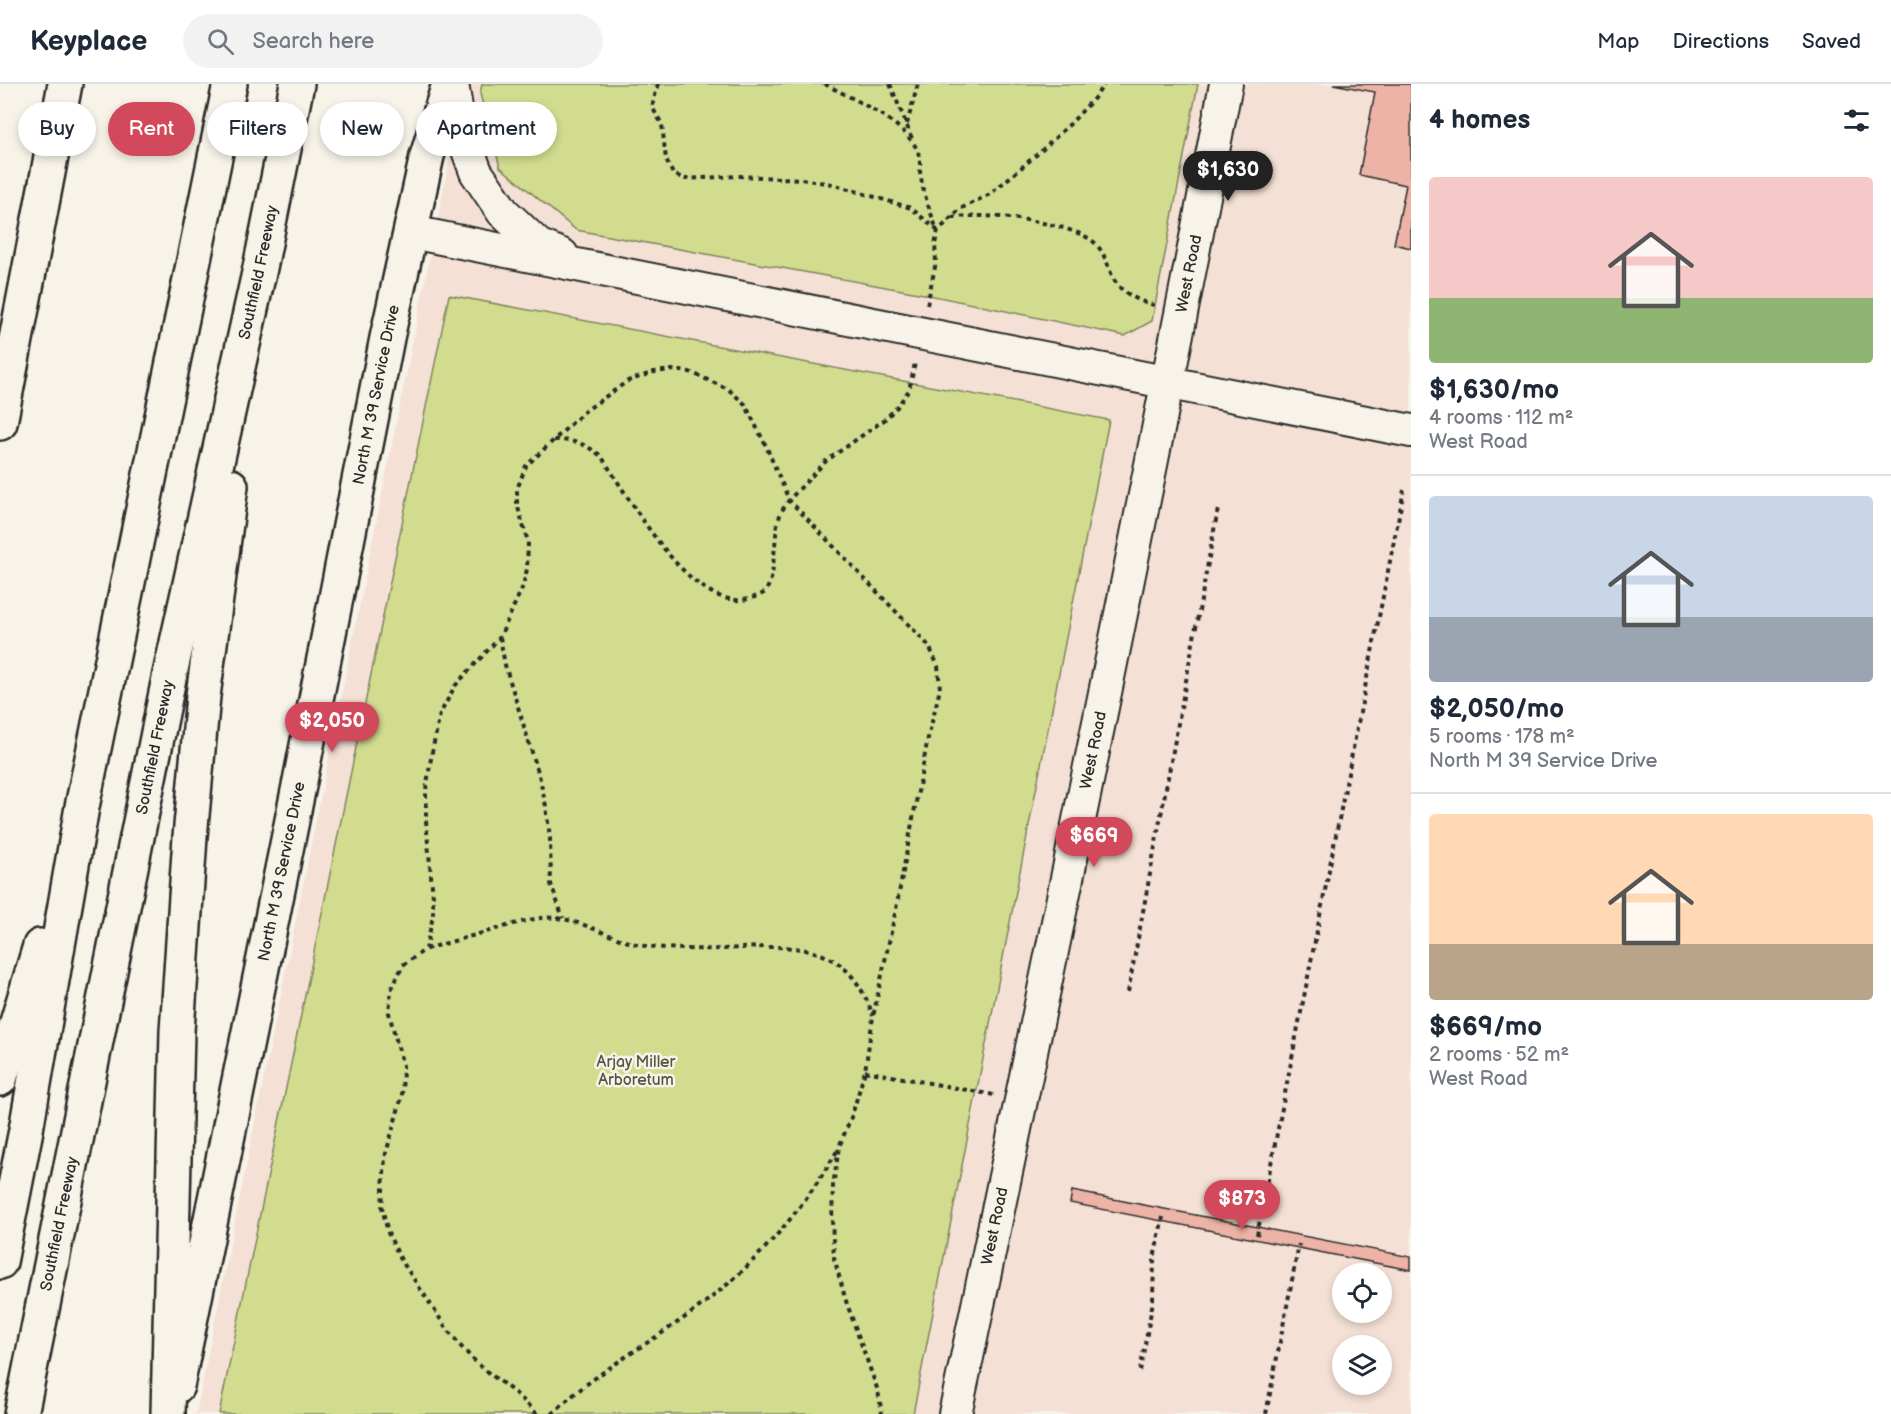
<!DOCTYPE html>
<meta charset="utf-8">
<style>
body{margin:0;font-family:"Balsamiq Sans",sans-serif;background:#f2f2f3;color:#1f2937;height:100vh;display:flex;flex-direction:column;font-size:22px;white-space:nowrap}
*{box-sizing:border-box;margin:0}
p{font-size:20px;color:#747a83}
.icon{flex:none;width:33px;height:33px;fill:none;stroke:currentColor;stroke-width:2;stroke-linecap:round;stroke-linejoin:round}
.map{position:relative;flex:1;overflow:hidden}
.sheet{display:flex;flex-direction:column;background:#fff;width:480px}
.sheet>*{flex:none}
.top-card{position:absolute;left:18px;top:18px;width:570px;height:54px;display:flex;gap:12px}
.tools{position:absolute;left:1332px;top:1179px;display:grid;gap:12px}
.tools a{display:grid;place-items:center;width:60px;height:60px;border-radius:50%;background:#fff;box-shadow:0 3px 9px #0003;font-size:30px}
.price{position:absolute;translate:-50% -51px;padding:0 14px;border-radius:21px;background:#d1495b;color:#fff;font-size:20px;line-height:39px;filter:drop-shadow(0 2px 3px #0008)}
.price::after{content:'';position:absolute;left:50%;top:36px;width:18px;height:14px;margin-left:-9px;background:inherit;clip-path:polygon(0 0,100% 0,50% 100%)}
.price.active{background:#222;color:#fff}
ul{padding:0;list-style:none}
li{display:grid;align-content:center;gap:12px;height:318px;padding:0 18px}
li+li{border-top:2px solid #e0e1e3}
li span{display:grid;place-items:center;height:186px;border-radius:6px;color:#555}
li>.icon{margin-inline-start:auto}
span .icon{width:108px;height:108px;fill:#fffc;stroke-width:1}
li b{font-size:26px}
h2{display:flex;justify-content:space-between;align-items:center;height:72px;padding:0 18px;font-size:26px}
.tag{padding:0 21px;border-radius:27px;background:#fff;box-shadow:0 3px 9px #0003;font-size:21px;line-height:54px}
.tag.active{background:#d1495b;color:#fff}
header{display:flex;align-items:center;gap:36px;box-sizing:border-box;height:84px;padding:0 30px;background:#fff;border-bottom:2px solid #e0e1e3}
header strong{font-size:28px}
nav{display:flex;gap:33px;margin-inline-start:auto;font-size:21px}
.search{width:420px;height:54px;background:#f2f2f3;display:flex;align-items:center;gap:15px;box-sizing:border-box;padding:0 21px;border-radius:33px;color:#747a83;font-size:22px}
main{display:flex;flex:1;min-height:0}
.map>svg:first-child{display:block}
.built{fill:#f4e0d4;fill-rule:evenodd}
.green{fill:#d1dc8f;stroke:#7e845d;stroke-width:1.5}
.building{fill:#edb3a6;stroke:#2b2b2b;stroke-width:1.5}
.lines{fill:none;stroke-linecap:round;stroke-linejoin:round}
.minor-casing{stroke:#2b2b2b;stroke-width:36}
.major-casing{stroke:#2b2b2b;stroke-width:38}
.highway-casing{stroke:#2b2b2b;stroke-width:38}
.path{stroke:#2b2b2b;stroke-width:4;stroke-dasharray:4.5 4.5;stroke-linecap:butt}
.minor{stroke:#f7f3e8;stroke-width:32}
.major{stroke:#f7f3e8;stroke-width:33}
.highway{stroke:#f7f3e8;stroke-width:33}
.labels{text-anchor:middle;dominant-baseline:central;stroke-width:5;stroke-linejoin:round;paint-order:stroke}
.street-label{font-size:16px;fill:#2b2b2b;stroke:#f7f3e8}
.park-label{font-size:16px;fill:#545744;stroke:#f7f3e8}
</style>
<header>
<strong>Keyplace</strong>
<div class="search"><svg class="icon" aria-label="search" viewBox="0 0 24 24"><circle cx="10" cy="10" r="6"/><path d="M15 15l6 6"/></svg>Search here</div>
<nav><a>Map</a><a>Directions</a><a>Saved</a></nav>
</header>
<main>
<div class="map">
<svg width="1411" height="1330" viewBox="0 0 1411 1330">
<rect width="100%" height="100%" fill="#f7f3e8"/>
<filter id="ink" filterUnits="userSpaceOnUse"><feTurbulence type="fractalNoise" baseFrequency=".0167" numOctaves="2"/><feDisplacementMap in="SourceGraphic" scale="12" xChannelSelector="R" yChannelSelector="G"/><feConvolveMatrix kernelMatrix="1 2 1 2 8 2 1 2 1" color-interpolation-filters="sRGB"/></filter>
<g filter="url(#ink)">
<!-- built -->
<path class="built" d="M465,0H1411V1330H196ZM1342,1190H1382V1228H1342ZM1342,1262H1382V1300H1342Z"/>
<!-- green -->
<path class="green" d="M482,0H1198L1152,237L1125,252L929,211L576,146L500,83L480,10Z
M449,211L1109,336L913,1330H219Z"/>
<!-- building -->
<path class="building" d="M1333,0H1411V164L1394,160L1406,101L1359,91L1375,8Z
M1072,1107L1411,1173V1186L1070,1119Z"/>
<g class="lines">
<!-- minor casing -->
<g class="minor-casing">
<g id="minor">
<path d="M452,0L459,42L476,88L503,128L538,161L562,171"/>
<path d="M411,148L1411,347"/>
<path id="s1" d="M955,1330C1049,887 1140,444 1226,0"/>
</g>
</g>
<!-- major casing -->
<g class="major-casing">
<g id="major">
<path d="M0,339L65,0"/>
<path id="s2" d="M177,1302L300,697L387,254L427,72L449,0"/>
</g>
</g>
<!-- highway casing -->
<g class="highway-casing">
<g id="highway">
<path d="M0,995L40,862"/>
<path d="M0,1178L26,1046L82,723L230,0"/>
<path id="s3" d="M21,1330L168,599L260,184L297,0"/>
<path d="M168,1330L177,947L190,753L203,612L231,402"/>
</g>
</g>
<!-- path -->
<path class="path" d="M658,0L652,23L662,40L666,76L673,90L685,95L739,92L801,95L832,100L911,124L938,147
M825,0C852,15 910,39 919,71C921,78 919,86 921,94C924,112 931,129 937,146
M890,0L913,57
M907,40L918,0
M952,134C981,127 1077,138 1097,161C1105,171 1108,182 1113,194C1120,208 1139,218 1154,221
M927,221L936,178L935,160L938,147L960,125L990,110L1041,67L1071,39L1096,12L1104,0
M554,356C574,356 586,360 601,372C629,413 682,512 735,516C746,517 756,513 766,508L772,492L777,441L781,428L789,416L826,377L884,336L897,323L909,306L915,279
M500,553L505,581L539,691L546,722L550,754L551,800L563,834
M426,865C449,858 473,852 496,845C511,841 526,836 541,834C577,830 610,857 646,862C677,866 710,866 742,864C806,860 850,864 873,932
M1128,908L1218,425
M865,987L994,1011
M1257,1151L1404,406
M1140,1287L1153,1217L1154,1174L1163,1133
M537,1330L519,1312L481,1283L463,1265L447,1245L401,1176L388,1149L382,1123L385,1073L402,1012L403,982L389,929L391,906L403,881L426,865L433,832V813L426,737V706L432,668L440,630L455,602L500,553L523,502L527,485L528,458L517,420V405L526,382L585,327L628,297L654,288L672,286L690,288L728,305L745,320L766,362L789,416L929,562L938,582L940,605L928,654L896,825L873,933L865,987L852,1031L839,1063L833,1102L832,1136L834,1174L846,1217L878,1307L882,1330
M552,1330C601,1282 664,1253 717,1209C765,1170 806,1120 837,1067
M1266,1330L1299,1160"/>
<!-- minor -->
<use href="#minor" class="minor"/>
<!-- major -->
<use href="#major" class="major"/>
<!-- highway -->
<use href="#highway" class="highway"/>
</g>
</g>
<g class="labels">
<!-- street labels -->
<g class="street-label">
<text stroke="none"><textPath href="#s3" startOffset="1166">Southfield Freeway</textPath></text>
<text stroke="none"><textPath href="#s1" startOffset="1164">West Road</textPath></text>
<text stroke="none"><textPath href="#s2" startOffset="1011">North M 39 Service Drive</textPath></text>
<text stroke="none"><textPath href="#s3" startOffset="680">Southfield Freeway</textPath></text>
<text stroke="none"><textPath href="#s1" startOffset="678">West Road</textPath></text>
<text stroke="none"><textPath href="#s2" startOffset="525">North M 39 Service Drive</textPath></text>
<text stroke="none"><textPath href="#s3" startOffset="194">Southfield Freeway</textPath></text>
<text stroke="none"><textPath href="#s1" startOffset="192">West Road</textPath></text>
</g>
<!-- park labels -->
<g class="park-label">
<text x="636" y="978">Arjay Miller<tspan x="636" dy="18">Arboretum</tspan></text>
</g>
</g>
</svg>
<div class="tools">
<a><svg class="icon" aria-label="locate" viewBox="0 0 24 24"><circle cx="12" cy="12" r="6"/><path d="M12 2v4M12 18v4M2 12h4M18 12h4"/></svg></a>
<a><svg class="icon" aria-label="layers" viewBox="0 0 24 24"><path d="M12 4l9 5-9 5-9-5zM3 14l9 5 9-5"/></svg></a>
</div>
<b class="price active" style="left:1228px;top:118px">$1,630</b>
<b class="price" style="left:332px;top:669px">$2,050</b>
<b class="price" style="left:1094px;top:784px">$669</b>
<b class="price" style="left:1242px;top:1147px">$873</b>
<div class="top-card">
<a class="tag">Buy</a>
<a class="tag active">Rent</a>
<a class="tag">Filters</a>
<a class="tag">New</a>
<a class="tag">Apartment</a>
</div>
</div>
<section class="sheet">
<h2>4 homes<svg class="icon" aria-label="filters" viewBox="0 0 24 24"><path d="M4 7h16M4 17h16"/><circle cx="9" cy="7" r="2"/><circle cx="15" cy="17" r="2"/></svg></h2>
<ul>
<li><span style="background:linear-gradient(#f6c9c9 65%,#8fb573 0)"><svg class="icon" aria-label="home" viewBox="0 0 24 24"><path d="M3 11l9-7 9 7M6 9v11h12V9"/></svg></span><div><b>$1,630/mo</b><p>4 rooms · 112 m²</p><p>West Road</p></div></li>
<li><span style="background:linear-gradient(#c9d6e8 65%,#9aa5b1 0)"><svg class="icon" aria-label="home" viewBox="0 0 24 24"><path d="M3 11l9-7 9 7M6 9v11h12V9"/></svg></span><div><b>$2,050/mo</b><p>5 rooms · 178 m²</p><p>North M 39 Service Drive</p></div></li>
<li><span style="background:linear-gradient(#ffd9b3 70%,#b9a48a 0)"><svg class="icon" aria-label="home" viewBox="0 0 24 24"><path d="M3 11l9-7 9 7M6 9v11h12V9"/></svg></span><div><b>$669/mo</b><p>2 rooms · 52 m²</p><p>West Road</p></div></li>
</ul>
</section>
</main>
